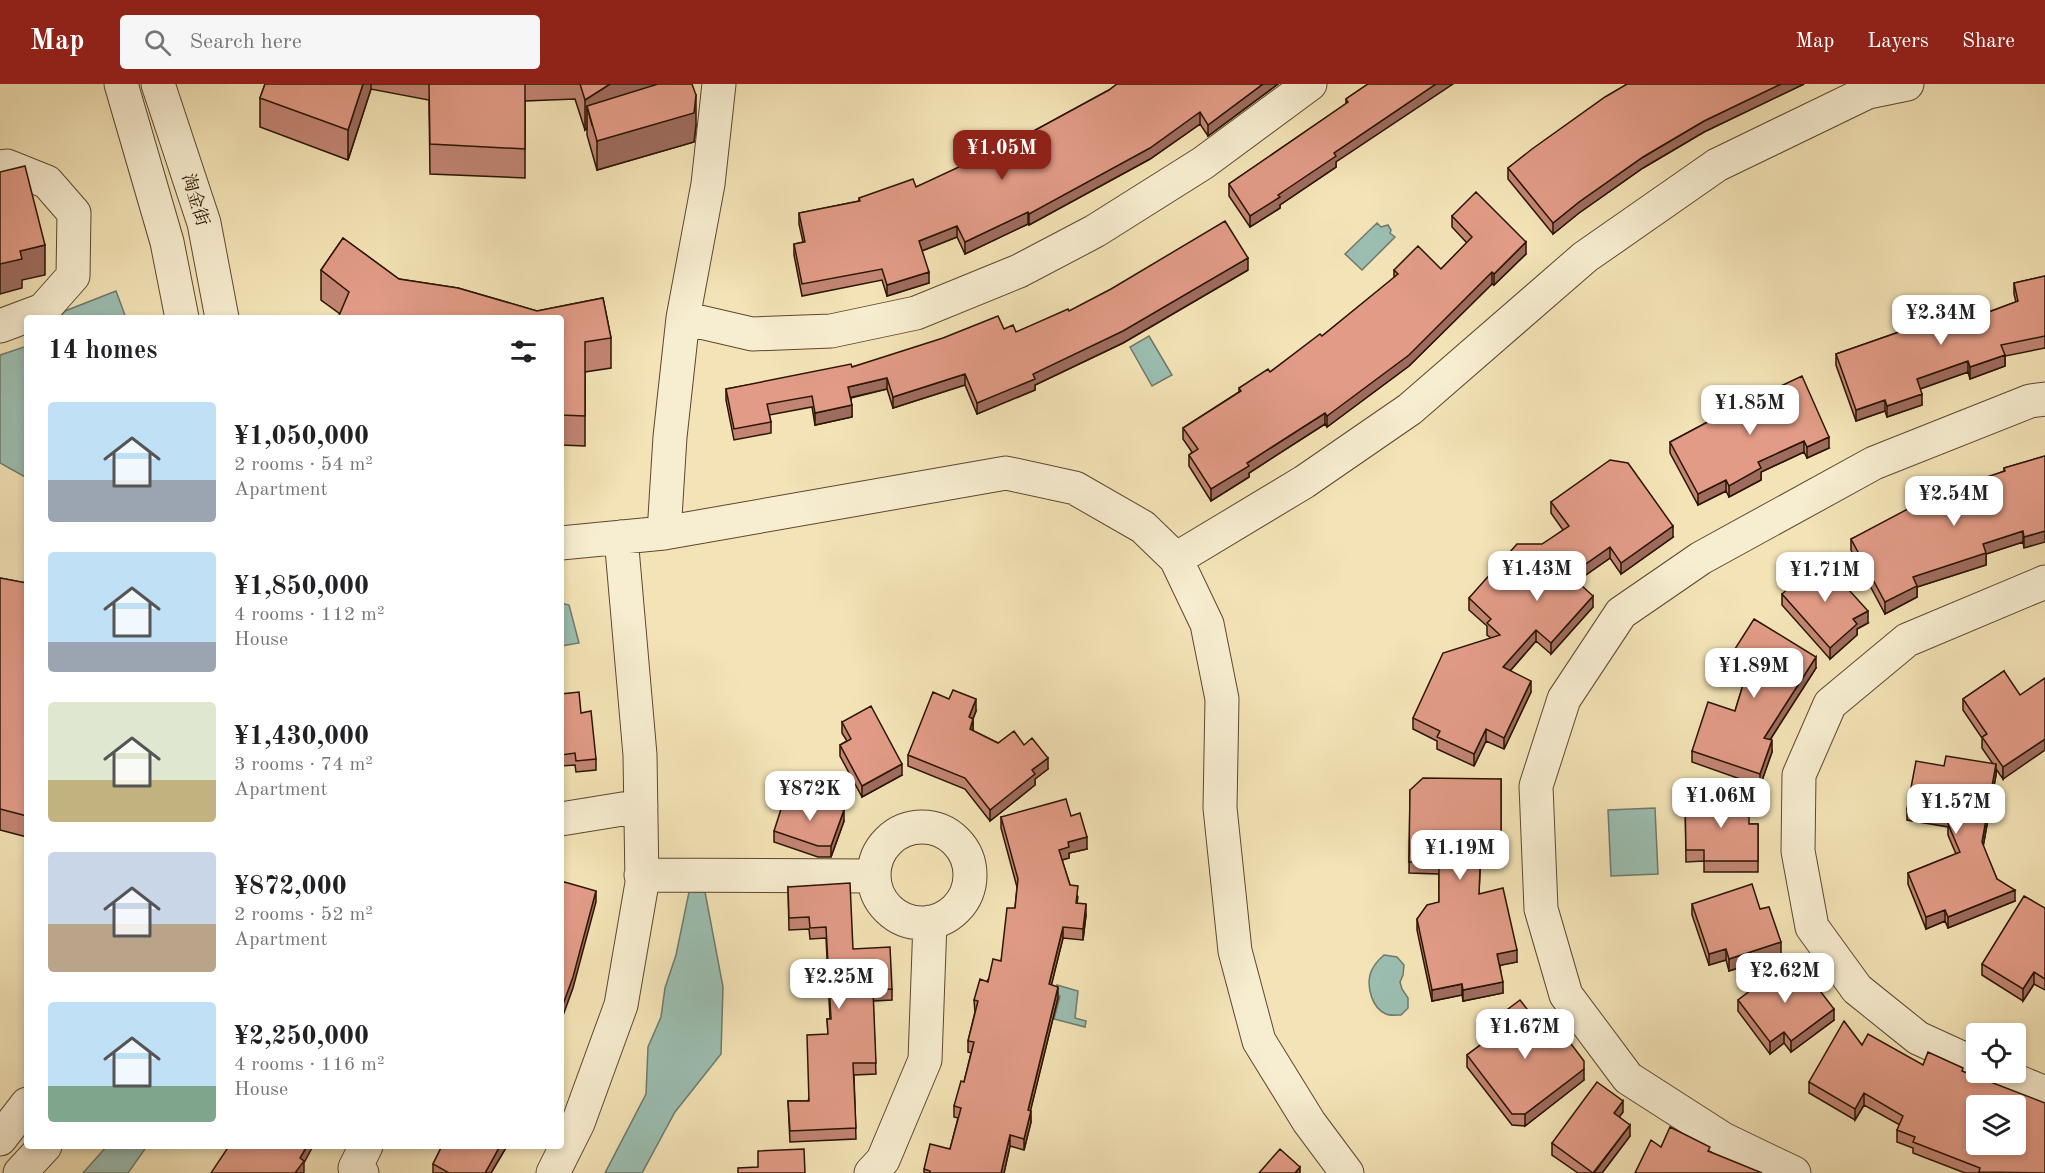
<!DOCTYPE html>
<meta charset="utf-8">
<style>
body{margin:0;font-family:"Old Standard TT","Noto Serif SC",serif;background:#f6f6f6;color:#202124;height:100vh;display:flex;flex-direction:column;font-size:22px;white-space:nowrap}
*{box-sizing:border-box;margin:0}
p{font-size:20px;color:#757577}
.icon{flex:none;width:33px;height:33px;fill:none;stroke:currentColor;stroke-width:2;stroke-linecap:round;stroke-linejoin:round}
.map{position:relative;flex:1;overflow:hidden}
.panel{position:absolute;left:24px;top:231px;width:540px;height:834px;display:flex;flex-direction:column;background:#fff;border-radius:6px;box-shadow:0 3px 9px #0003}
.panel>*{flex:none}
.fabs{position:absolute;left:1966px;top:939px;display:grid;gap:12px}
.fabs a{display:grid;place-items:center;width:60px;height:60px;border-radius:6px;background:#fff;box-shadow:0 3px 9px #0003;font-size:30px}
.price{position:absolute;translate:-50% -51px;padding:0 14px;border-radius:12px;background:#fff;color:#222;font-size:20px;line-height:39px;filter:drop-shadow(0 2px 3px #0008)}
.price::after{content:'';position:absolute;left:50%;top:36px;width:18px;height:14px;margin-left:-9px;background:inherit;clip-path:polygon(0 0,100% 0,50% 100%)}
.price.selected{background:#8f2418;color:#fff}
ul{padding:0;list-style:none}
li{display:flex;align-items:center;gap:18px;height:150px;padding:0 24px}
li span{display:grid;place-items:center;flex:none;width:168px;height:120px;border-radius:6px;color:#555}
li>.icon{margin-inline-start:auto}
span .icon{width:72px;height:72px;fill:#fffc;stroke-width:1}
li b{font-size:26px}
h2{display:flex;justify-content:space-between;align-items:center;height:72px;padding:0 24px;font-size:26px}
header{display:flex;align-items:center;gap:36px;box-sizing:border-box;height:84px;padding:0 30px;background:#8f2418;color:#fff}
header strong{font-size:28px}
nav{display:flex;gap:33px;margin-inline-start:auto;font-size:21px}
.search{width:420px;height:54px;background:#f6f6f6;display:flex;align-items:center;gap:15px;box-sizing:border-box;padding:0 21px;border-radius:6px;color:#757577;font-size:22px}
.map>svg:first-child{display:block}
.water{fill:#9bbeb1;stroke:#6e7a6b;stroke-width:1.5}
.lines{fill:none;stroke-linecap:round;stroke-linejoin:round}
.minor-casing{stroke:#5d482f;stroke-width:35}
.minor{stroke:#f7edd0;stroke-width:33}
.wall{fill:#c28573;stroke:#2b1502;stroke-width:1.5}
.shaded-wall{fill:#9e6c5e;stroke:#2b1502;stroke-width:1.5}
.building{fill:#e19b86;stroke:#2b1502;stroke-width:1.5;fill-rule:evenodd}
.labels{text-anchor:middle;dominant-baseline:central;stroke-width:5;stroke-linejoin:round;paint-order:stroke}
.street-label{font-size:18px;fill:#2b1502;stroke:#f7edd0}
</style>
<header>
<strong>Map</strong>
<div class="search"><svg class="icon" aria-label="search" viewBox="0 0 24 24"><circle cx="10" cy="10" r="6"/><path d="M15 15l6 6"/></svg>Search here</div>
<nav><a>Map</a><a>Layers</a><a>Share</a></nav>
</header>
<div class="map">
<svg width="2045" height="1089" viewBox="0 0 2045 1089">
<rect width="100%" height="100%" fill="#f3e3b6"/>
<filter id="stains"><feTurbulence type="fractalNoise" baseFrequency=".00333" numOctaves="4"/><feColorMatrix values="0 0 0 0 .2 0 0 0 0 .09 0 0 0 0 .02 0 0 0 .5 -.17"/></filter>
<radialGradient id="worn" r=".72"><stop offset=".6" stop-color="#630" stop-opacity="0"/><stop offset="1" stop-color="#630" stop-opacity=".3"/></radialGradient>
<!-- water -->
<path class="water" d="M1377,139L1381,143L1388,141L1391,146L1390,149L1395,153L1362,186L1345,170Z
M116,207L126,234H59L65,227Z
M1149,252L1172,291L1152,302L1130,263Z
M27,262V394L0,379V271Z
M561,519L569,521L579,559L561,562Z
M1655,724L1658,790L1611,792L1608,726Z
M689,808H705L723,903L721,970L675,1028L642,1089H605L646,1010L648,963L661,933L665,904L676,871Z
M1384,871L1397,873L1404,881L1403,891L1400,898L1402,905L1408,914V924L1401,931C1396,931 1390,932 1386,930C1372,924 1367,904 1370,891C1372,883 1378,876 1384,871Z
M1057,901L1078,907L1075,934L1086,937L1085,943L1054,935L1060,912L1055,911Z
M107,1062H147L128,1089H83Z"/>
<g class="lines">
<!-- minor casing -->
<g class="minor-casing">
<path id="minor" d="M121,0L167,158L182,234
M158,0L204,139L222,234
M0,83L7,82L47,98L74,129L73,192L43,226L0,242
M683,234L752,250L831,247L916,229L1019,187L1095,147L1203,79L1310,0
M664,449L1006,389L1075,404L1143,443L1176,475L1304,398L1410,325L1585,173L1717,81L1868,8L1907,0
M561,459L664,449L670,353L683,234L708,100L719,0
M1176,475L1207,540L1222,615L1220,724L1235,867L1259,957L1309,1038L1347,1089
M561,735L641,722
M874 791a48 48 0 1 1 96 0a48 48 0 1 1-96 0Z
M641,791L874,792
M1977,981L1918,954L1857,905L1812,843L1798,767L1799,691L1830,620L1907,556L2045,498
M1995,988L2045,1009
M0,1055L27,1020
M20,1089L45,1062
M362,1089L355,1084L366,1062
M553,1089L578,1039L621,921L642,799L640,671L621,453
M871,1089L883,1076L925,976L930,838
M1794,1089L1723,1055L1628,994L1566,911L1541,825L1536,702L1564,615L1621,529L1701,474L1874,379L2030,317L2045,315"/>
</g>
<!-- minor -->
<use href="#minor" class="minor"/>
</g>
<!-- wall -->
<path class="wall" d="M265,0H656L654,1L696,41L694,58L597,86L587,51V44L585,46L575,15L525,17V94L430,90L429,16L371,5L348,76L260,43V14Z
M1117,0H1278L1208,52L1200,40L1150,75L1029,141L1028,140L965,170L957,153L922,167L929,199L887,212L882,196L802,212L794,171V160L803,158L799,140V129L859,117V114L916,103L977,78L1109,6Z
M1368,0L1336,78V83L1280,121V124L1250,143L1229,112V100L1346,20V15Z
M1627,0H1804L1704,48L1643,84L1579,129L1553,150L1508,95V84Z
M1452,132L1526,170L1494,201L1492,200L1409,282L1327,343L1325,340L1249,389V393L1211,417L1189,382V371L1192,368L1183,355V344L1239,308V304L1270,288L1322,252L1394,194V186L1441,185L1467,159L1452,143Z
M343,154L399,195L458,204L537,227L603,214L611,254V284L585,288V362L561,361V234H338L340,230L321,216V186Z
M1248,186L1123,259L1035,301V306L977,330L965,301L893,324L887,305L851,314L852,333L815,341L812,323L769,331L771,338V349L734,356L726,316V305L852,283L1004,245L1016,248L1069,227Z
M2045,192V264L2005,272V282L1970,295L1968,288L1920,305L1922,321L1887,333L1885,327L1856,337L1836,281V270L1919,241V232H1978L2016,218L2014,210V199Z
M1732,325L1829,364L1807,374L1804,368L1761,388V396L1729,413L1726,407L1698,421L1670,369V358Z
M2045,372L2024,464L2023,458L1986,470V481L1917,503V513L1885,530L1851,466V455L2004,387V384Z
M1551,418L1673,453L1621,490L1610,474L1577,497L1593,523L1551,570L1536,557L1510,587L1531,608L1504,665L1486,657L1474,682L1437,665V657L1413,645V634L1491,554L1487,551V542L1469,526V514L1563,446L1551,429Z
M0,494L27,499V753L0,746Z
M1782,510L1868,539L1857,545V551L1830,575L1782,521Z
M1726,579L1816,584L1770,656L1772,668L1760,702L1692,678V667L1735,627L1743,601L1726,590Z
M2004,587L2003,695L1996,685V691L1983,762L1997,795L2015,817L1948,844L1945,837L1926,845L1908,800V789L1956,770L1948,751V743L1907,736V725L1944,682L1993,680L1982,664V654L1963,626V615Z
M561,610L581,629L596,675V686L576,688L575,681L561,682Z
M976,627L973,635V647L998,659L1024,661L1048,685L1035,695V701L990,737L965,705L908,682V671Z
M842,638L902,691L862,713L840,672V661L847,657L842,649Z
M1501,695V770H1481L1479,809L1517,878L1500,881L1503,909L1463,917L1462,911L1432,917L1417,846V835L1439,818V790L1409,789L1410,706Z
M1685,713L1749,740H1758V788H1704V777L1686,778Z
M801,724L844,737L831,773H818L774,758V747Z
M1071,732L1087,765L1069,769V774L1062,776L1070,801L1078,813L1077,819L1086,831L1083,856L1063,854L1051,901L1058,914L1030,1027L1031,1038L1024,1066L1010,1062L1004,1089H924V1085L950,1065L958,1034L954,1033V1022L964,998L971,969L968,968V957L975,928L974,916L1001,877L1015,824L1017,803L1001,744V733Z
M788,803L853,865L892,905V916L873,917L876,990L854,991L856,1055L790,1058L788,1017H808L828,950L827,935H830L826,854L810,855L809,845L789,846Z
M1692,820L1760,825L1781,870L1729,887L1726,876L1709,881L1692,831Z
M2045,824V906L2034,900L2023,917L1982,891V880Z
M1804,900L1834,936L1791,968L1784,959L1770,970L1738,927V916Z
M1484,943L1545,948L1584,996L1525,1042L1512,1041L1467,983V971L1486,957L1484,954Z
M1862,961L1923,981L1963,987L2045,1089H1965L1913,1069V1064L1897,1058V1046L1900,1041L1864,1021L1855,1036L1809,1009V998Z
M1623,1028L1619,1033L1630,1052L1602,1089H1578L1552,1071V1059Z
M442,1062H507L491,1089H433V1080Z"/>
<!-- shaded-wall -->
<path class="shaded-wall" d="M363,0H371V5L348,76V46Z
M610,0H656L592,41L587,22V44L585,46V16Z
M1263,0H1278L1208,52V41Z
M1436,0H1453L1336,78V83L1280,121V124L1250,143V132L1334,69Z
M1781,0H1804L1704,48L1643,84L1579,129L1553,150V139L1579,118L1643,73L1704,37Z
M696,11V41L694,58L597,86V57Z
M1200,28V40L1150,75L1029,141V130Z
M1028,128V140L965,170V158Z
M957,142V153L919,168V157Z
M1526,158V170L1494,201V190Z
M45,161V191L22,196V204L0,210V180L20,167Z
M1248,174V186L1123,259L1035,301V306L977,330V319L1033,290Z
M929,188V199L887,212V201Z
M1492,188V200L1409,282L1327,343V332Z
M2005,271V282L1970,295V283Z
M1968,277V288L1917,306V295Z
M965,290V301L893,324V313Z
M887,294V305L848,314V303Z
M1922,310V321L1887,333V322Z
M1885,316V327L1856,337V326Z
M852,321V333L815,341V329Z
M1325,329V340L1249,389V393L1211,417V405L1247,379Z
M1829,353V364L1807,374V363Z
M1804,357V368L1761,388V396L1729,413V402L1758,378Z
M1726,396V407L1698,421V410Z
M1673,442V453L1621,490V479Z
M2023,447V458L1986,470V481L1917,503V513L1885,530V518L1913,493L1983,460Z
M2045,447V458L2024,464V453Z
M1610,463V474L1570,502V491Z
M1593,512V523L1551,570V559Z
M1868,527V539L1857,545V551L1830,575V564L1853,535Z
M1536,546V557L1503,595V583Z
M1816,573V584L1764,665V654Z
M1531,597V608L1504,665V654Z
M976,615V627L969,644V633Z
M973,635V646L970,645Z
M1486,645V657L1474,682V670Z
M2045,655V666L2003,695V683Z
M1772,656V668L1760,702V690Z
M1048,674V685L1035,695V701L990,737V726L1032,686Z
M902,680V691L862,713V702Z
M1996,680V691L1982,769V758Z
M844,726V737L831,773V762Z
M1087,753V765L1069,769V774L1059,777V766L1068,758Z
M2015,806V817L1948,844V833Z
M596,807V818L573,904L561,937V926Z
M1086,820V831L1083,856V845Z
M1945,826V837L1926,845V833Z
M1063,843V854L1049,911V900Z
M1781,858V870L1729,887V875Z
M1726,865V876L1709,881V870Z
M1517,866V878L1497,882V870Z
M2034,888V900L2023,917V905Z
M1503,898V909L1463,917V906Z
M1462,900V911L1432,917V906Z
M1058,903V914L1028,1037V1026Z
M1834,925V936L1791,968V957Z
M1784,948V959L1770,970V958Z
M1584,985V996L1525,1042V1030Z
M1864,1009V1021L1855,1036V1025Z
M1623,1017V1028L1614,1040V1029Z
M1031,1027V1038L1024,1066V1055Z
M1630,1041V1052L1602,1089H1594Z
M1010,1051V1062L1004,1089H1001Z
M307,1062H313L304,1079V1088L303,1089H295L300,1074Z
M500,1062H507L491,1089H485Z
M1300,1083V1089H1295Z"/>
<!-- building -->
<path class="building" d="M265,0H363L348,46L260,14Z
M429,0H525V65L430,60Z
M580,0H610L585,16Z
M658,0H692L696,11L694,29L597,57L587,22Z
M1117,0H1263L1208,41L1200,28L1150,64L1029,130L1028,128L965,158L957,142L919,157L929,188L887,201L882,185L802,200L794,160L805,158L799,129L860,117L859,114L913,95L916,103L976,75L977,78L1109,6Z
M1368,0H1436L1334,69L1336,72L1278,111L1280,113L1250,132L1229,100L1348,18L1346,15Z
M1627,0H1781L1704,37L1643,73L1579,118L1553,139L1508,84L1532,65L1605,13Z
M25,82L45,161L20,167L22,175L0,180V88Z
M1476,108L1526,158L1494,190L1492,188L1409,271L1327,332L1325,329L1247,379L1249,382L1211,405L1189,371L1198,365L1183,344L1241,307L1239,304L1268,285L1270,288L1320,250L1322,252L1398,190L1394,186L1418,162L1441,185L1472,153L1452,132Z
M1225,137L1248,174L1123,247L1033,290L1035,295L977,319L965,290L893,313L887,294L848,303L852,321L815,329L812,312L767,320L771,338L734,345L726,305L851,280L852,283L943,254L998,232L1004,245L1013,241L1016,248L1068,225L1069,227L1111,205Z
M343,154L399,195L458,204L537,227L603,214L611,254L585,258V332L561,331V234H338L349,208L321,186Z
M2045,192V252L2001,261L2005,271L1970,283L1968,277L1917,295L1922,310L1887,322L1885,316L1856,326L1836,270L1922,240L1919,232L1971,213L1978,232L2018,217L2014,199Z
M1802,292L1829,353L1807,363L1804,357L1758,378L1761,384L1729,402L1726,396L1698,410L1670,358L1732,325Z
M2045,372V447L2024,453L2023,447L1983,460L1986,469L1913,493L1917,502L1885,518L1851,455L1938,409L2005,387L2004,384Z
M1610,376L1628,379L1673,442L1621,479L1610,463L1570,491L1593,512L1551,559L1536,546L1503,583L1531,597L1504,654L1486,645L1474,670L1437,653L1440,647L1413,634L1443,569L1500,551L1487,539L1491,535L1469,514L1517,460H1542L1569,442L1551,418Z
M1821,475L1868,527L1853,535L1857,540L1830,564L1782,510Z
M0,494L27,499V732L0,725Z
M1754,535L1816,573L1764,654L1772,656L1760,690L1692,667L1708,618L1735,627L1746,591L1726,579Z
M2004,587L2020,611L2045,594V655L2003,683L1982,653L1987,650L1963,615Z
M953,606L976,615L969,633L973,635L970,645L998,659L1014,647L1024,661L1032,654L1048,674L1032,686L1035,690L990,726L965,694L908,671L933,608L949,615Z
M579,608L581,629L591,627L596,675L576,677L575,669L561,671V610Z
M871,622L902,680L862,702L840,661L851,655L842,638Z
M1946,672L1996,680L1982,758L1997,795L2015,806L1948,833L1945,826L1926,833L1908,789L1960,768L1948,740L1949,732L1907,725L1916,677L1944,682Z
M1423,694L1501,695V758H1481L1479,810L1503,804L1517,866L1497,870L1503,898L1463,906L1462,900L1432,906L1417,835L1427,821L1439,818V778H1409L1410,706Z
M805,713L844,726L831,762H818L774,747L783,719L801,724Z
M1685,713H1749V740H1758V777H1704V766H1686Z
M1066,715L1071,732L1080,729L1087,753L1068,758L1069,763L1059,766L1070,801L1078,802L1076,819L1086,820L1083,845L1063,843L1049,900L1058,903L1028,1026L1031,1027L1024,1055L1010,1051L1001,1089H930V1087L924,1085L930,1060L950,1065L961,1024L954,1022L961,997L964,998L974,958L968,957L978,917L974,916L980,895L988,898L993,875L1001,877L1007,824H1015L1018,795L1001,733Z
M561,797L596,807L573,893L561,926Z
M850,799L853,865L890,863L892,905L873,906L876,979H853L856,1044L790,1047L788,1017H809L807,951L828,950L827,935H831L826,843L810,844L809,833L789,834L788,803Z
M1752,800L1760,825L1769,823L1781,858L1729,875L1726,865L1709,870L1692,820Z
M2024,812L2045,824V895L2034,888L2023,905L1982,880Z
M1788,878L1804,900L1811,895L1834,925L1791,957L1784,948L1770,958L1738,916Z
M1520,916L1545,948L1556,940L1584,977V985L1525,1030H1512L1467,971L1491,953L1484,943Z
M1844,937L1862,961L1868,950L1923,981L1928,968L1963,984L1962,987L2045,1019V1089L1979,1088L1980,1084L1913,1058L1915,1053L1897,1046L1903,1032L1864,1009L1855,1025L1809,998ZM1977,1022H2016V1060H1977Z
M1597,998L1623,1017L1614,1029L1630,1041L1593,1089L1552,1059Z
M1670,1043L1710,1063L1708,1067L1762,1089H1635L1651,1056L1661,1063Z
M229,1062H307L300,1074L304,1077L295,1089H211Z
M442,1062H500L485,1089H449L433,1080Z
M804,1065L805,1089H738V1084L758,1083V1067Z
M1280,1065L1300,1083L1295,1089H1259Z"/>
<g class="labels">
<!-- street labels -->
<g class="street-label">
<text transform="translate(195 116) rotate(73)">淘金街</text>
</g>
</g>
<rect width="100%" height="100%" filter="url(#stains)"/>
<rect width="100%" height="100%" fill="url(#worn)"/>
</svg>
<div class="fabs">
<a><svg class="icon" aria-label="locate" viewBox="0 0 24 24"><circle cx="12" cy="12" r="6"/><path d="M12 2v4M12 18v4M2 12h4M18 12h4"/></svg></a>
<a><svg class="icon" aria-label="layers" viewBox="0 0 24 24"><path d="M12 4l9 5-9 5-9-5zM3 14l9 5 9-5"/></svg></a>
</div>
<b class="price selected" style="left:1002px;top:97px">¥1.05M</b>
<b class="price" style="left:1941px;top:262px">¥2.34M</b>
<b class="price" style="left:1750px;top:352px">¥1.85M</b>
<b class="price" style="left:1954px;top:443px">¥2.54M</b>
<b class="price" style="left:1537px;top:518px">¥1.43M</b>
<b class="price" style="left:1825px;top:519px">¥1.71M</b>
<b class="price" style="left:1754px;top:615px">¥1.89M</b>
<b class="price" style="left:810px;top:738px">¥872K</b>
<b class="price" style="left:1721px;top:745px">¥1.06M</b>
<b class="price" style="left:1956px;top:751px">¥1.57M</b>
<b class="price" style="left:1460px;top:797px">¥1.19M</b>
<b class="price" style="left:1785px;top:920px">¥2.62M</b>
<b class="price" style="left:839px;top:926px">¥2.25M</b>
<b class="price" style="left:1525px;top:976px">¥1.67M</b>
<section class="panel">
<h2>14 homes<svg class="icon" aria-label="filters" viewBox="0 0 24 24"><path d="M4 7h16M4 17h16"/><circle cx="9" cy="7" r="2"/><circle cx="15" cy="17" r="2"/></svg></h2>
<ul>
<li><span style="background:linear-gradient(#bfe0f5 65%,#9aa5b1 0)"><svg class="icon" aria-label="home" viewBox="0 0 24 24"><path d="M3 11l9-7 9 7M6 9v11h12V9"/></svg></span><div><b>¥1,050,000</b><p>2 rooms · 54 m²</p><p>Apartment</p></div></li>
<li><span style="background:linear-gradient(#bfe0f5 75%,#9aa5b1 0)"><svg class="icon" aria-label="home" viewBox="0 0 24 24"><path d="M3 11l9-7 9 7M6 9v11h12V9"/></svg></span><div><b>¥1,850,000</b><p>4 rooms · 112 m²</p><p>House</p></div></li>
<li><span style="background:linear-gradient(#dfe7d0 65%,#c2b280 0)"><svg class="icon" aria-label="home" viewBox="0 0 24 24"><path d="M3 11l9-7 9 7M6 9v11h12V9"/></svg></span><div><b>¥1,430,000</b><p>3 rooms · 74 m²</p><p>Apartment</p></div></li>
<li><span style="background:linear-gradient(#c9d6e8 60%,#b9a48a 0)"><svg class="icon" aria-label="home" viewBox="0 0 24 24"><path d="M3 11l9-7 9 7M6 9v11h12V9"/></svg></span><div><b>¥872,000</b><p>2 rooms · 52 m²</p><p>Apartment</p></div></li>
<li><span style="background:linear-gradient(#bfe0f5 70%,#7fa58c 0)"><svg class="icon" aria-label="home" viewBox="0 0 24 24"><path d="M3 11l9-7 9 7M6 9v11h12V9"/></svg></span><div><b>¥2,250,000</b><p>4 rooms · 116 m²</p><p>House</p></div></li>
</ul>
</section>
</div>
